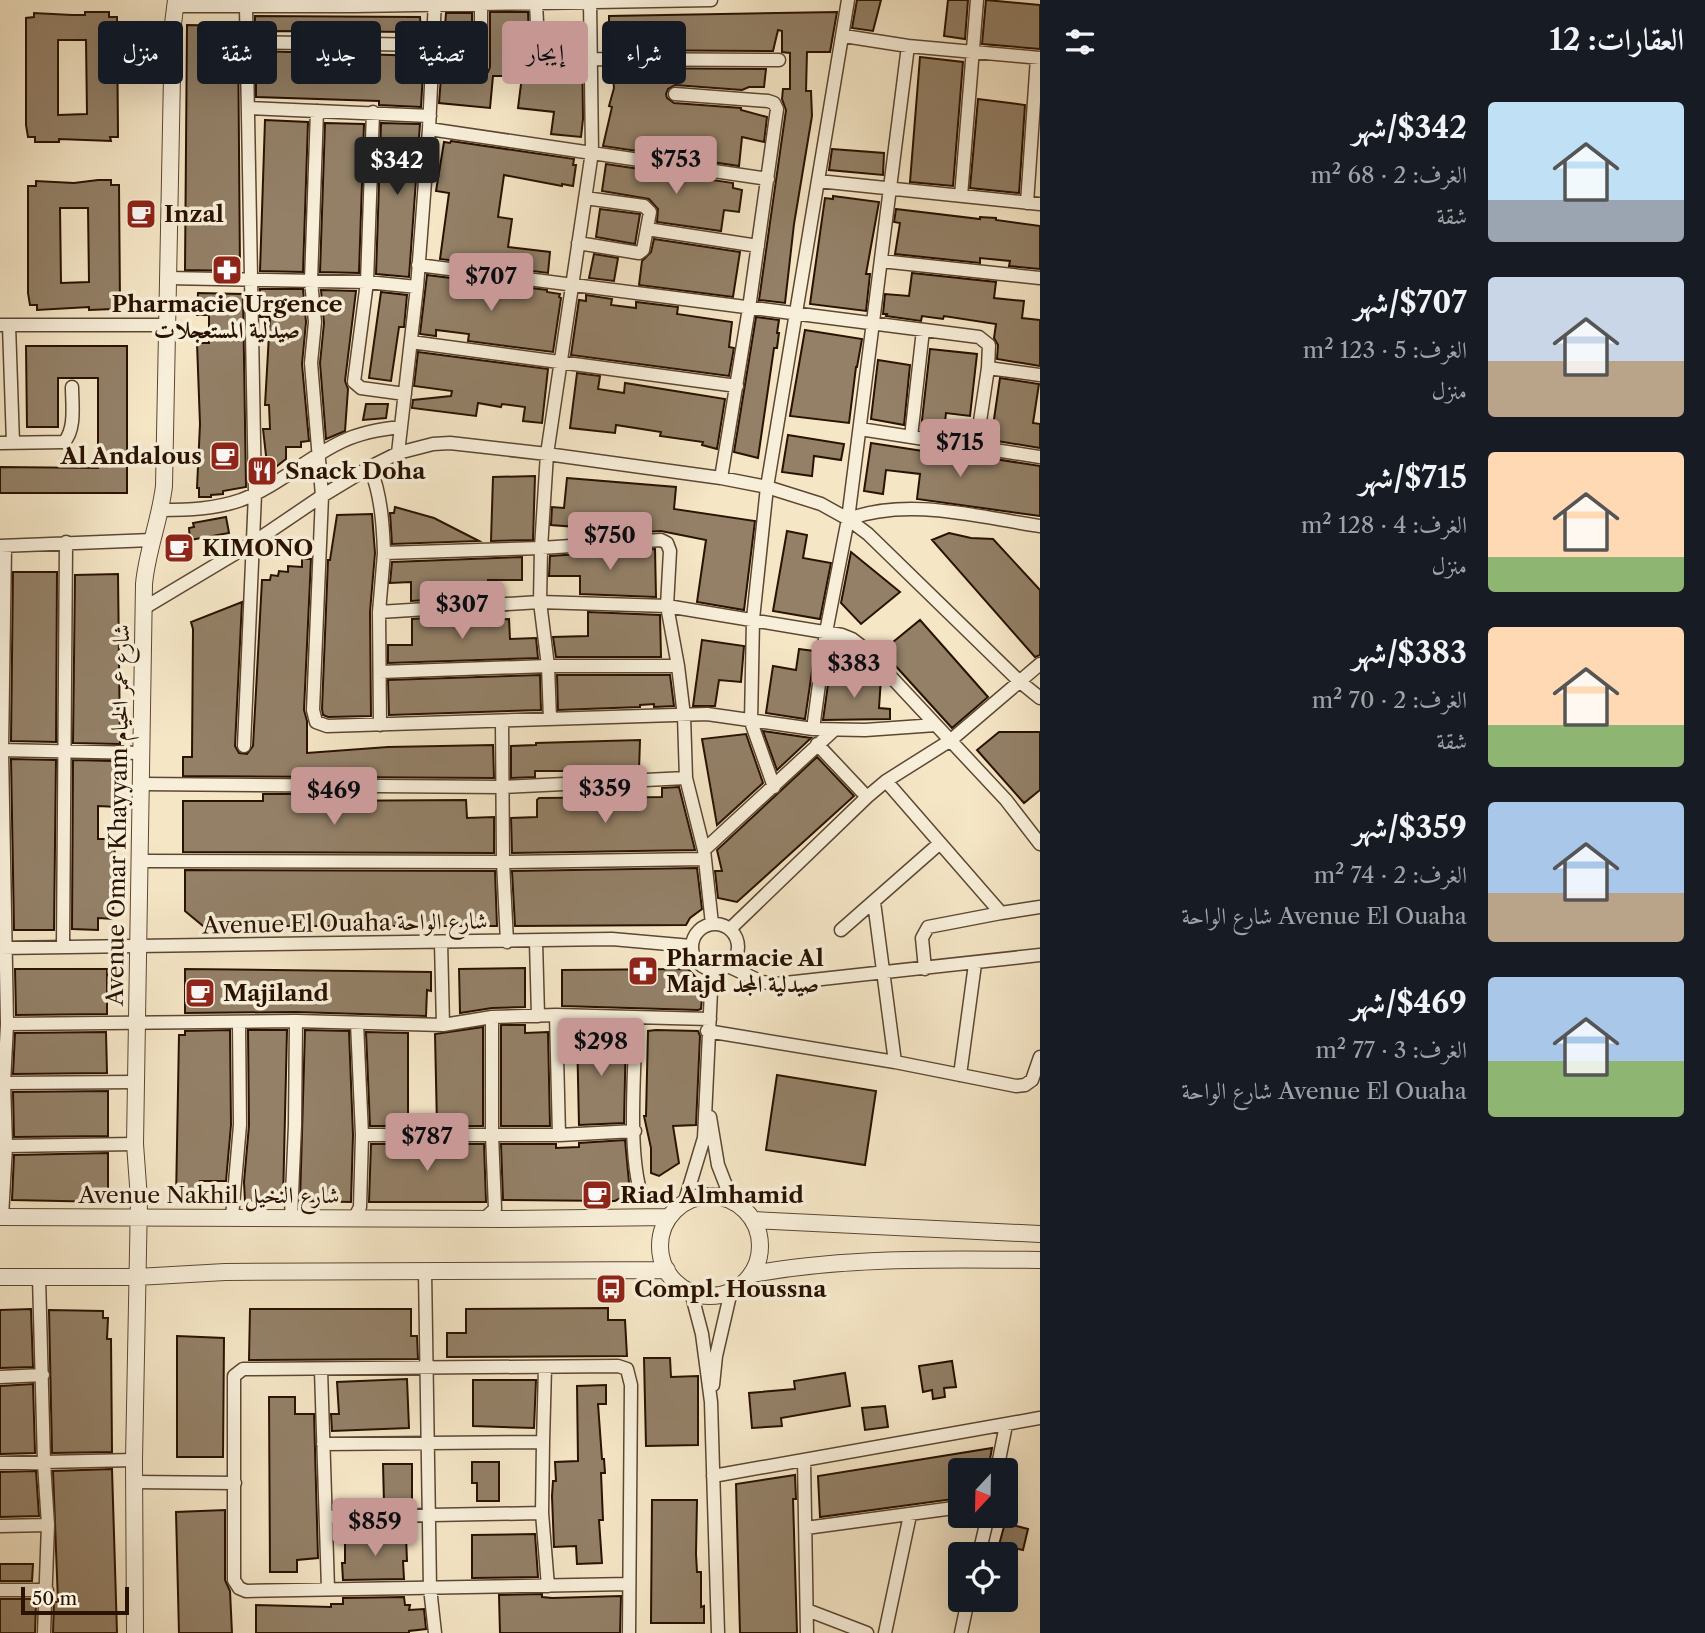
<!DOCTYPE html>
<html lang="ar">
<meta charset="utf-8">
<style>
body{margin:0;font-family:"Libre Caslon Text",Amiri,serif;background:#242831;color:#f1f3f6;direction:rtl;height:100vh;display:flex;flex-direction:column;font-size:26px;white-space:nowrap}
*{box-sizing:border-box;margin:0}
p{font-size:23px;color:#9ea1a6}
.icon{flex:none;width:38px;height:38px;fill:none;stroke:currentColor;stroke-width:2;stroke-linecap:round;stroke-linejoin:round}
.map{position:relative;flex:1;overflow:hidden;direction:ltr}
.side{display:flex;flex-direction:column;background:#171b24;width:665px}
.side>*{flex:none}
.guide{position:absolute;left:21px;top:21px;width:665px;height:63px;direction:rtl;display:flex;gap:14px}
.needle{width:46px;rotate:202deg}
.fabs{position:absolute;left:948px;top:1458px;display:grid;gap:14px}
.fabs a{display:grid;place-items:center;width:70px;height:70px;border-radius:7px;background:#171b24;box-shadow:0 7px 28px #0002;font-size:35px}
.scale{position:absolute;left:21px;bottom:18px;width:108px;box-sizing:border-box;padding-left:7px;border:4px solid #291200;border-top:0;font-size:19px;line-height:24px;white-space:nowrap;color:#291200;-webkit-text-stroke:5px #f8efda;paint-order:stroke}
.price{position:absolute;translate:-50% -60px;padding:0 16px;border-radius:7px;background:#c59692;color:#111;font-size:23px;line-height:46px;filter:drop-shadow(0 2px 4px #0008)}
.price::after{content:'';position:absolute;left:50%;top:42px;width:21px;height:16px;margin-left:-10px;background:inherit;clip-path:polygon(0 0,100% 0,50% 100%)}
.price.current{background:#222;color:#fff}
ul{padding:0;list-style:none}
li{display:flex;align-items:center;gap:21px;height:175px;padding:0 21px}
li span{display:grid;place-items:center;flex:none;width:196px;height:140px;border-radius:7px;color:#555}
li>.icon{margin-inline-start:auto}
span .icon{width:84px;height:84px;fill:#fffc;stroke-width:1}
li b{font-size:30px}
h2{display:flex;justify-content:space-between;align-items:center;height:84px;padding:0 21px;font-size:30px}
.pill{padding:0 24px;border-radius:7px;background:#171b24;box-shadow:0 7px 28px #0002;font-size:24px;line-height:63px}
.pill.current{background:#c59692;color:#111}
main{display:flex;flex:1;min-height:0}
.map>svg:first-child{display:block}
.building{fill:#938067;stroke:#291200;stroke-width:2;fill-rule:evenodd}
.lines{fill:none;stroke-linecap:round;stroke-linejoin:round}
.minor-casing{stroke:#5c4732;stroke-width:15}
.tertiary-casing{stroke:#5c4732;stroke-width:18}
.minor{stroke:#f8efda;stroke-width:12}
.tertiary{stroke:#f8efda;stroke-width:16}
.labels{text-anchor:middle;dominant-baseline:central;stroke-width:7;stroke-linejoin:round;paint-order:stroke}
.poi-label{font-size:23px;font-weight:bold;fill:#291200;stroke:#f8efda;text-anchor:start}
.street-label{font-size:23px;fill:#291200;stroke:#f8efda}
</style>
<main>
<section class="side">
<h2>العقارات: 12<svg class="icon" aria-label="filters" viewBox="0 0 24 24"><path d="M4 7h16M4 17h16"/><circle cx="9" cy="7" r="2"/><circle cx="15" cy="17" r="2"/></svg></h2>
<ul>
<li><span style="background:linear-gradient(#bfe0f5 70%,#9aa5b1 0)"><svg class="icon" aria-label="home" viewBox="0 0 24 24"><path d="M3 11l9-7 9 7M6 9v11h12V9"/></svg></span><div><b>$342/شهر</b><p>الغرف: 2 · 68 m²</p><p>شقة</p></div></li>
<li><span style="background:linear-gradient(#c9d6e8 60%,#b9a48a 0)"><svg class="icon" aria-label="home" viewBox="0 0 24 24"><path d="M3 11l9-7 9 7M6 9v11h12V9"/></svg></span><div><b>$707/شهر</b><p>الغرف: 5 · 123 m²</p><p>منزل</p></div></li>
<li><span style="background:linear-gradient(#ffd9b3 75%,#8fb573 0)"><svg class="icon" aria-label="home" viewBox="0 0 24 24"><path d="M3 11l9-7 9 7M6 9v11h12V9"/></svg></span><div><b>$715/شهر</b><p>الغرف: 4 · 128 m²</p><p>منزل</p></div></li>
<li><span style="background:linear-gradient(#ffd9b3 70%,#8fb573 0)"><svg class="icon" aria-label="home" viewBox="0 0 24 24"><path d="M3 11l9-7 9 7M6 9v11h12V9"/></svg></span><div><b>$383/شهر</b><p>الغرف: 2 · 70 m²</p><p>شقة</p></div></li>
<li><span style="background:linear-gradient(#a9c7e8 65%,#b9a48a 0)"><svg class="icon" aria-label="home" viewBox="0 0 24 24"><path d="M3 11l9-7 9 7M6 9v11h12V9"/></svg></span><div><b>$359/شهر</b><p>الغرف: 2 · 74 m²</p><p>Avenue El Ouaha شارع الواحة</p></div></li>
<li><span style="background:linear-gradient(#a9c7e8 60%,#8fb573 0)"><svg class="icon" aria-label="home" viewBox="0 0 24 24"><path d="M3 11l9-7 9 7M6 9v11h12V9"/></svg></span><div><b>$469/شهر</b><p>الغرف: 3 · 77 m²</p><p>Avenue El Ouaha شارع الواحة</p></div></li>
</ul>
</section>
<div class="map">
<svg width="1040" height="1633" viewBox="0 0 1040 1633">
<rect width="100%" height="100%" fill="#f5e6c6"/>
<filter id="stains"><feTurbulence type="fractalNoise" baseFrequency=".00286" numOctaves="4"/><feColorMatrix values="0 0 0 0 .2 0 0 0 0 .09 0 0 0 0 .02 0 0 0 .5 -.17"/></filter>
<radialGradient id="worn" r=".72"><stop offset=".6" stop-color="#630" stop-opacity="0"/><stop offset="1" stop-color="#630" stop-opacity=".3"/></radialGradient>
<!-- building -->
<path class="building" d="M857,0H881L873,31L852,28Z
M948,0H968L965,39L944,36Z
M986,0L1040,5V49L982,44Z
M85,12H109V17H117L118,137H110L111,141L59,139V142H35V137H28L26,125V18L34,17V13L72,15H85ZM58,40H86L87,114L58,115Z
M490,12H528L530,62L536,70H543L547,65V39L582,41L583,119L581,137L551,134L554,112L518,108L522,76H493L490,108L439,103L446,13H472V68L476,74L482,76L488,72L490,67Z
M837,12L830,52H807L806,91H811L812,116L794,224L785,303L759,300L786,110L782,99L783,89H790V53L782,52V31L778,30L773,51L609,50V16Z
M255,16L420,17L421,32L270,31V34L255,33Z
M187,25L238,26L240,271L185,270Z
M256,51L424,56L421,107L379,105V101L256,97Z
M920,57L963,62L953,186L910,182Z
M612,68L766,69L764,87H749L742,90L675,85L668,89L666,94L667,98L674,103L741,108V110L767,117L764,142L742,137L739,166L603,146L612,107L609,106L614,88Z
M978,99L1025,105L1019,193L970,188Z
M265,120L308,122L303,272L260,271Z
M325,123L364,124L359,273L320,272Z
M381,123L420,124L409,277L376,274Z
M451,141L574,159L573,165H576L573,186L562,184V186L504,175L498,217L512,219L508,247L550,252L548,273L440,259L449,193L436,191L444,142L450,143Z
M832,149L884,153L883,175L829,170Z
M606,164L733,183V188L742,190L739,212L724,210L721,231L657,222L658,209L649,199L602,191Z
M98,180H111V185H119L120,305H113V309L89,310V307L37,310V305H30L28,293V186H36V181L74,183ZM60,208H88L89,282L61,283Z
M833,196L879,202L866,274H870L866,311L810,304L825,198L833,199Z
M600,209L640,214L635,244L596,237Z
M896,209L980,219V217L996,218V220L1040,226V269L1009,266L1010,261L980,258V263L895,254L900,223L894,222Z
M654,239L740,252L733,297L639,285L642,261L651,252Z
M594,254L618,258L614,281L589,278Z
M912,273L996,282L994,298L1024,301L1022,318L1040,320V366L997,359L998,345L994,338L996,324L944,316L943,319L922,316L921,321L886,316L887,314H883L885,294L909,296Z
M427,275L547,290V292L560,294L559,297L561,298L553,352L468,341L469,334L436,330V336L420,334Z
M260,289H303L306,322L302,364L309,441L301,442V447H286V459L268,473L263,429H270L269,405H265L270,317H260Z
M321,290L356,291L345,381L348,389L345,431L326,439L320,363L324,323Z
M381,292L407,295L404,327H399L391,381L369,378Z
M198,293L243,294L246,487L223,491V494L211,495V497H199V488H197L200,424L197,343H209V315H197Z
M586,295L612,299L611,305L636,308V302L678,307L677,314L732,322L729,347L734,348L729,376L571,355L579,300L586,301Z
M756,317L779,320L777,333H779L777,348H774L758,458L734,452Z
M805,330L862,339L857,367H856L849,423L790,416Z
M26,346H127V493H0V467L98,468V378H58V427H27Z
M930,349L977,354L970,416L946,413L944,432L921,429Z
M418,352L548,369L542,423L523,421L525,407L502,404L501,407L478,403L476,416L412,408L413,400L451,396L452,391L414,386Z
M878,360L910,365L904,425L871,419Z
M577,373L600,376L598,389L624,393L625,383L725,399L717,449L702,445L703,442L660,436L661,432L616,425L615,433L570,428Z
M1000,378L1039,384L1033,423L1040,424V448L991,440Z
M366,404H388L386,418L363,420Z
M788,435L844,444L841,460L814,456L812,476L782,472Z
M871,443L988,461V458L1040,466V516L917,499L920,474L886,470L883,494L864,491Z
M535,476L533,540L491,541L493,477Z
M567,478L676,487L674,509L755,521L744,610L697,602L706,540L661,531L643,532L551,525L552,507L564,508Z
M395,507L434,518L479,541L392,544L390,513H394Z
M372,514L375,553L370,612L371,716L328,717L323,715L322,709L328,560H330L337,515Z
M226,517L229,533L190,540L189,528L194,527L193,523Z
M787,531L807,535L803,558L831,563L820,619L773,611Z
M949,533L971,538L993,539L1040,590V655L1035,657L932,540Z
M655,549L656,597L580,594V576H549L550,556Z
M851,552L900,592L861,624L841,603Z
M522,557V580H488L489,596L411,601V582L390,583L392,562Z
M302,559H311L304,710L307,721V753L388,747L493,745L494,778L183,776V757H192L193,629L191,622L242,602L235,746L239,753L247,754L253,746L262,580H270L271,575L278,576L279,571L288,572V566L302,567Z
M13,572H57L56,742L11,741Z
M118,574L120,744L73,743L75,575Z
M588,612L660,615L661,657H556L553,637L588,636Z
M489,614L490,620L509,619L510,639L536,638L538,658L388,663V645H412V619Z
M920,620L988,697L952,728L882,651Z
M702,640L744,646L741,682L719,680L715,706H693Z
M799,649L815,651L805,719L766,713L773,666L796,670Z
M540,675L541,710L389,715L388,680Z
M557,675H670L674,706L654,707V704L640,705V707L558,710Z
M829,677L881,678L879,708L890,709V719L823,720Z
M763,731L811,738L777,770Z
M999,732H1040V790L1024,803L977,750Z
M746,734L763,783L717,825L702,739Z
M640,740L639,771H535V777L511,778V746L536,745V743Z
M817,757L854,796L737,902L718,898L715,871H722L717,850Z
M11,759L56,760L54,930H14Z
M73,760L113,761V780H117V807L98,806V839H115L113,919L98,918V930L72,929Z
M679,787L695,850L512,853L511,818L537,817V800L539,798L662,797V788Z
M263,794H310V801L466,800L467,818L494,817V853L183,852V801H263Z
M697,868L702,909L690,918L686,925L515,926L512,871Z
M185,870L495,871L497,926H203L185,911Z
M525,968V1007L492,1008L460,1013L459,969Z
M15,969H107V1014L16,1015Z
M185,969L431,972V991L427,990L426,1016L296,1012L185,1013Z
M688,969L703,985L701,1009L698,1010L562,1006V970Z
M501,1025H525V1033L548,1032L550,1126H501Z
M483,1027V1126H437L435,1034Z
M230,1030L231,1125L226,1181H200V1200H176L179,1035H185V1031Z
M248,1030H287L283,1201H245L244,1182L249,1125Z
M305,1030L349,1031L353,1135L351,1202L300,1201Z
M656,1030L698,1031L700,1036L696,1125L673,1126L679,1163L659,1176L651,1173V1148L644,1116H646L648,1031Z
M106,1032L107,1073L13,1074L15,1033Z
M366,1032L408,1033V1126H370Z
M626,1032L624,1123L579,1125L577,1033Z
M777,1075L876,1091L865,1165L766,1150Z
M108,1091V1136L14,1137L13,1092Z
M625,1140L630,1193L615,1201L503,1200L501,1144H556V1148L579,1147V1143Z
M371,1144H484L486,1202H369Z
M108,1153V1202L12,1200L14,1155Z
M608,1308V1320H625L627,1356L447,1357V1333H466V1309Z
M31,1309L33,1367L0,1368V1310Z
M250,1309H411V1336H417L418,1359L249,1360Z
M49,1310L103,1311V1318H108L107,1339H111L112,1452L52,1453Z
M177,1336L224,1338L223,1457H177Z
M644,1358H670L671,1377L698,1376V1445L646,1446Z
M952,1361L956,1387L944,1388L945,1397L933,1399L932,1390L923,1392L919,1366Z
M845,1373L850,1406L781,1418L782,1426L752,1428L749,1393L795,1389L794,1381Z
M407,1379L409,1428L332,1431L331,1414H339L337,1382Z
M473,1380H536L534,1428L473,1426Z
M33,1384L35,1453L0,1454V1386Z
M606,1385V1404H598L602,1459H604L605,1473H601L603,1520H599L602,1563L577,1564L576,1546L554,1547L552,1496L553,1481H556L555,1462L578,1461L577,1386Z
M269,1397H295V1414H314L318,1558L297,1560V1572H270Z
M885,1406L888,1427L865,1430L862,1408Z
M992,1448L988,1470H961V1498L820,1517L818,1476Z
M472,1462H499V1501H477V1483H472Z
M383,1464H412V1503L384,1504Z
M112,1469L117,1633H53L54,1602H58L53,1471Z
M36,1471L39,1516L0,1517V1472Z
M795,1475L796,1499H793L797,1633H740L736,1484Z
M652,1500H697L696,1554L697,1572H701V1607L704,1606V1623H651Z
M225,1510V1580L230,1591L232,1633H179L176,1512Z
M1005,1523L1028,1529L1023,1550L999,1545Z
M535,1534L538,1577L472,1578V1535Z
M406,1536L407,1561H403L404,1579L343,1580L342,1563H345V1538Z
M0,1564H33L32,1581H0Z
M542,1594V1597L552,1598L621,1596L620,1633H500L499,1595Z
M404,1597L405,1605H410L409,1610L424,1609L426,1629L409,1631V1633H256V1605L331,1607V1604H343V1598Z
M0,1599H32V1602H36L35,1633H0Z"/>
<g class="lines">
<!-- minor casing -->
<g class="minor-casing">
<path id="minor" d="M536,3L539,62
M175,6H354L711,0
M844,36L908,46L1040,58
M246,42L433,45
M592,59L779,60
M481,67V3
M675,94L768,101L774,103L777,109L749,308L721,478
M249,108L430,116
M317,111L311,281L315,322L311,363L322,496L313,710L316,722L327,726L707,714L813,729L865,730L936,725
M373,112L367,282L354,382L361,388L405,394
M429,129L768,179
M818,181L1040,204
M961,196L977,0
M1027,203L1037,58
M647,229L758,246
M578,243L639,253L643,250L650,212L644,206L585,198
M881,261L1040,278
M418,265L979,337L989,345L988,368L1040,375
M168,278L367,282L417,287
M0,325H167
M9,325L13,443
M411,342L737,386
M860,429L1040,457
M911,437L923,330
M0,443L64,442C76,429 72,404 72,387
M976,448L988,368
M398,453L417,287L429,129L435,0
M370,467C381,495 383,523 384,553
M161,510C189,510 215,509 241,500C278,486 308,457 343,441C362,432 381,429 401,427
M848,519C910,497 977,517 1040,526
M0,546L152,540
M144,608L251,544L322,496L370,467L398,453L433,444L450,443L547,454L721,478L767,487L821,504L848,519L868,534L1019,681L1040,698
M379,612L540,602L667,606L842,635L852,639L865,649L1006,800L1040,844
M380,672L548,666H678
M550,719L548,666L540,602L541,548L547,454L592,152L590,0
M502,721L503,862L507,942
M380,725L379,612L384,553L541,548L661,540L667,543L670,551L667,606L678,666L684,716L686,778L704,850L712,924
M813,729L826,632L848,519L908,46
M817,744L867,797
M244,746L255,494L246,7
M0,750L141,753
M886,781L1001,913L1040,907
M142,784L501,787L686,778
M774,787L751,722L753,619L767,487L848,0
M704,850L834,730
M140,861L503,862L705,859
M874,902L895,1062
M692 947a23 23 0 1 1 46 0a23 23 0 1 1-46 0Z
M730,929L867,797L886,781L951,740L1040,664
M841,930L940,843
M536,941L538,1016
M441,942L443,1025
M63,947L66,542
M0,948L612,939L691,946
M728,966L762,982L776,984L1040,955
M925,969L922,938L928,927L1001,913
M556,1015L559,1135
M636,1018C635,1067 627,1153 642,1197
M7,1024L296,1021L443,1025L492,1017L556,1015L710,1019
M707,1031L895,1062L1016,1086L1025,1085L1032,1080L1040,1057
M960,1075L975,964
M4,1083L136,1082
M710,1117L718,1165L732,1201
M362,1135H559L635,1131
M6,1146L135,1144
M684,1204L704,1138L712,970
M2,1217L6,1146L4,1083L7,1024L2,750L5,546
M232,1217L240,1125L239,1023
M291,1217L295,1125L296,1021
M355,1217L360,1207L362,1135L357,1023
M484,1219L495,1209L492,1134V1017
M425,1271L430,1588L435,1633
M39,1277L44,1463L48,1525L44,1633
M691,1292L702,1334L711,1402L718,1633
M321,1370L328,1589
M0,1377L43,1375
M713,1385L716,1356L731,1291
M543,1442L545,1367
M323,1444L543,1442L542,1513L327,1517
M804,1460L807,1633
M0,1463L134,1460
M997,1470L1006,1425
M713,1476L1040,1418
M134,1482L235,1483
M542,1513L548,1586
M0,1526L48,1525
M806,1528L961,1507
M979,1554L988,1516
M629,1584L246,1591L239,1588L234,1580V1376L243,1369L618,1366L627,1369L631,1385L629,1633
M0,1590H47
M807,1610L867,1633
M885,1633L910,1515
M961,1633L968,1600"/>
</g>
<!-- tertiary casing -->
<g class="tertiary-casing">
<path id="tertiary" d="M660 1246a50 50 0 1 1 100 0a50 50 0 1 1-100 0Z
M0,1217L500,1219L669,1217
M753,1220L1040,1234
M752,1274C846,1257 944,1259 1040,1260
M0,1277H137L225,1272L667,1270
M135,1633L134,1460L139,1199L135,1144L144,584C147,551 160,520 164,486L173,24L176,0"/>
</g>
<!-- minor -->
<use href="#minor" class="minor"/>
<!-- tertiary -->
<use href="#tertiary" class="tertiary"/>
</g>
<!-- icons -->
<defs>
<g id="cafe-square" transform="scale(1.575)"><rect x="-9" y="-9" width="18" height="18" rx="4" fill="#8f2418" stroke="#f8efda"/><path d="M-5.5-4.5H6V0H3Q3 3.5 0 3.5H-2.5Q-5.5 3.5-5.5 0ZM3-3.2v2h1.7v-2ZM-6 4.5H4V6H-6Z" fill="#fff"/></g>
<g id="pharmacy-square" transform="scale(1.575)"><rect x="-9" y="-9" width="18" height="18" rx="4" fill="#8f2418" stroke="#f8efda"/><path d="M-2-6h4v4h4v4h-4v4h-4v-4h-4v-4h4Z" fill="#fff"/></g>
<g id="restaurant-square" transform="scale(1.575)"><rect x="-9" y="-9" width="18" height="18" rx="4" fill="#8f2418" stroke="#f8efda"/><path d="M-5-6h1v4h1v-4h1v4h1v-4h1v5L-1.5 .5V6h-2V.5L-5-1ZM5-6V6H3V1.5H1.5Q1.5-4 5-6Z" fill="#fff"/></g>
<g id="bus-square" transform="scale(1.575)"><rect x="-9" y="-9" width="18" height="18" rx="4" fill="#8f2418" stroke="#f8efda"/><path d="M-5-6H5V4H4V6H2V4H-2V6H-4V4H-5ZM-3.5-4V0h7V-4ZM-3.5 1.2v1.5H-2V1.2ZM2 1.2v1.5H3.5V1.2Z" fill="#fff"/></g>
</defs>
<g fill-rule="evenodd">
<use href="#cafe-square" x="141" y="214"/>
<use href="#pharmacy-square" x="227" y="270"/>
<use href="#cafe-square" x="225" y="456"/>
<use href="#restaurant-square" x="262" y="471"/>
<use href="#cafe-square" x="179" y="548"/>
<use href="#pharmacy-square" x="643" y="971"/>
<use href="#cafe-square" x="200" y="993"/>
<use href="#cafe-square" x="597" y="1195"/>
<use href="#bus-square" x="611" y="1289"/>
</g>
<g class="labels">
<!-- poi labels -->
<g class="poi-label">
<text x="164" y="214">Inzal</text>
<text x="227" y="304" text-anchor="middle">Pharmacie Urgence<tspan x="227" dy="26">صيدلية المستعجلات</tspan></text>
<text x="202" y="456" text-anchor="end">Al Andalous</text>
<text x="285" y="471">Snack Doha</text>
<text x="202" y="548">KIMONO</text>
<text x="666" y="958">Pharmacie Al<tspan x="666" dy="26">Majd صيدلية المجد</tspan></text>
<text x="223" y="993">Majiland</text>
<text x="620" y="1195">Riad Almhamid</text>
<text x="634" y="1289">Compl. Houssna</text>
</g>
<!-- street labels -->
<g class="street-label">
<text transform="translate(118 815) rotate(-89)">Avenue Omar Khayyam شارع عمر الخيام</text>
<text transform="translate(345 923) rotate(-1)">Avenue El Ouaha شارع الواحة</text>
<text x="209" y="1195">Avenue Nakhil شارع النخيل</text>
</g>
</g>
<rect width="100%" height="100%" filter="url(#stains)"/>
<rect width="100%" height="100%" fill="url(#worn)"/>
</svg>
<div class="fabs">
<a><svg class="needle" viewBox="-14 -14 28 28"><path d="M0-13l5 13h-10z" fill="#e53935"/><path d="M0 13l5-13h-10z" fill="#9ea1a6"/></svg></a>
<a><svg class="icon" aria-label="locate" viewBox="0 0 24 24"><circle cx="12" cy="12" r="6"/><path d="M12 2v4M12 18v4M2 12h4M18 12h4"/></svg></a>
</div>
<div class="scale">50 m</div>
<b class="price" style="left:676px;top:196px">$753</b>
<b class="price current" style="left:397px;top:197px">$342</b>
<b class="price" style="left:491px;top:313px">$707</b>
<b class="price" style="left:960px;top:479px">$715</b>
<b class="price" style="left:610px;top:572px">$750</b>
<b class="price" style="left:462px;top:641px">$307</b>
<b class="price" style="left:854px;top:700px">$383</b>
<b class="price" style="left:605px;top:825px">$359</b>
<b class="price" style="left:334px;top:827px">$469</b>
<b class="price" style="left:601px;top:1078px">$298</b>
<b class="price" style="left:427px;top:1173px">$787</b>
<b class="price" style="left:375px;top:1558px">$859</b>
<div class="guide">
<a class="pill">شراء</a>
<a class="pill current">إيجار</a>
<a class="pill">تصفية</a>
<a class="pill">جديد</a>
<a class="pill">شقة</a>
<a class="pill">منزل</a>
</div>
</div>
</main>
